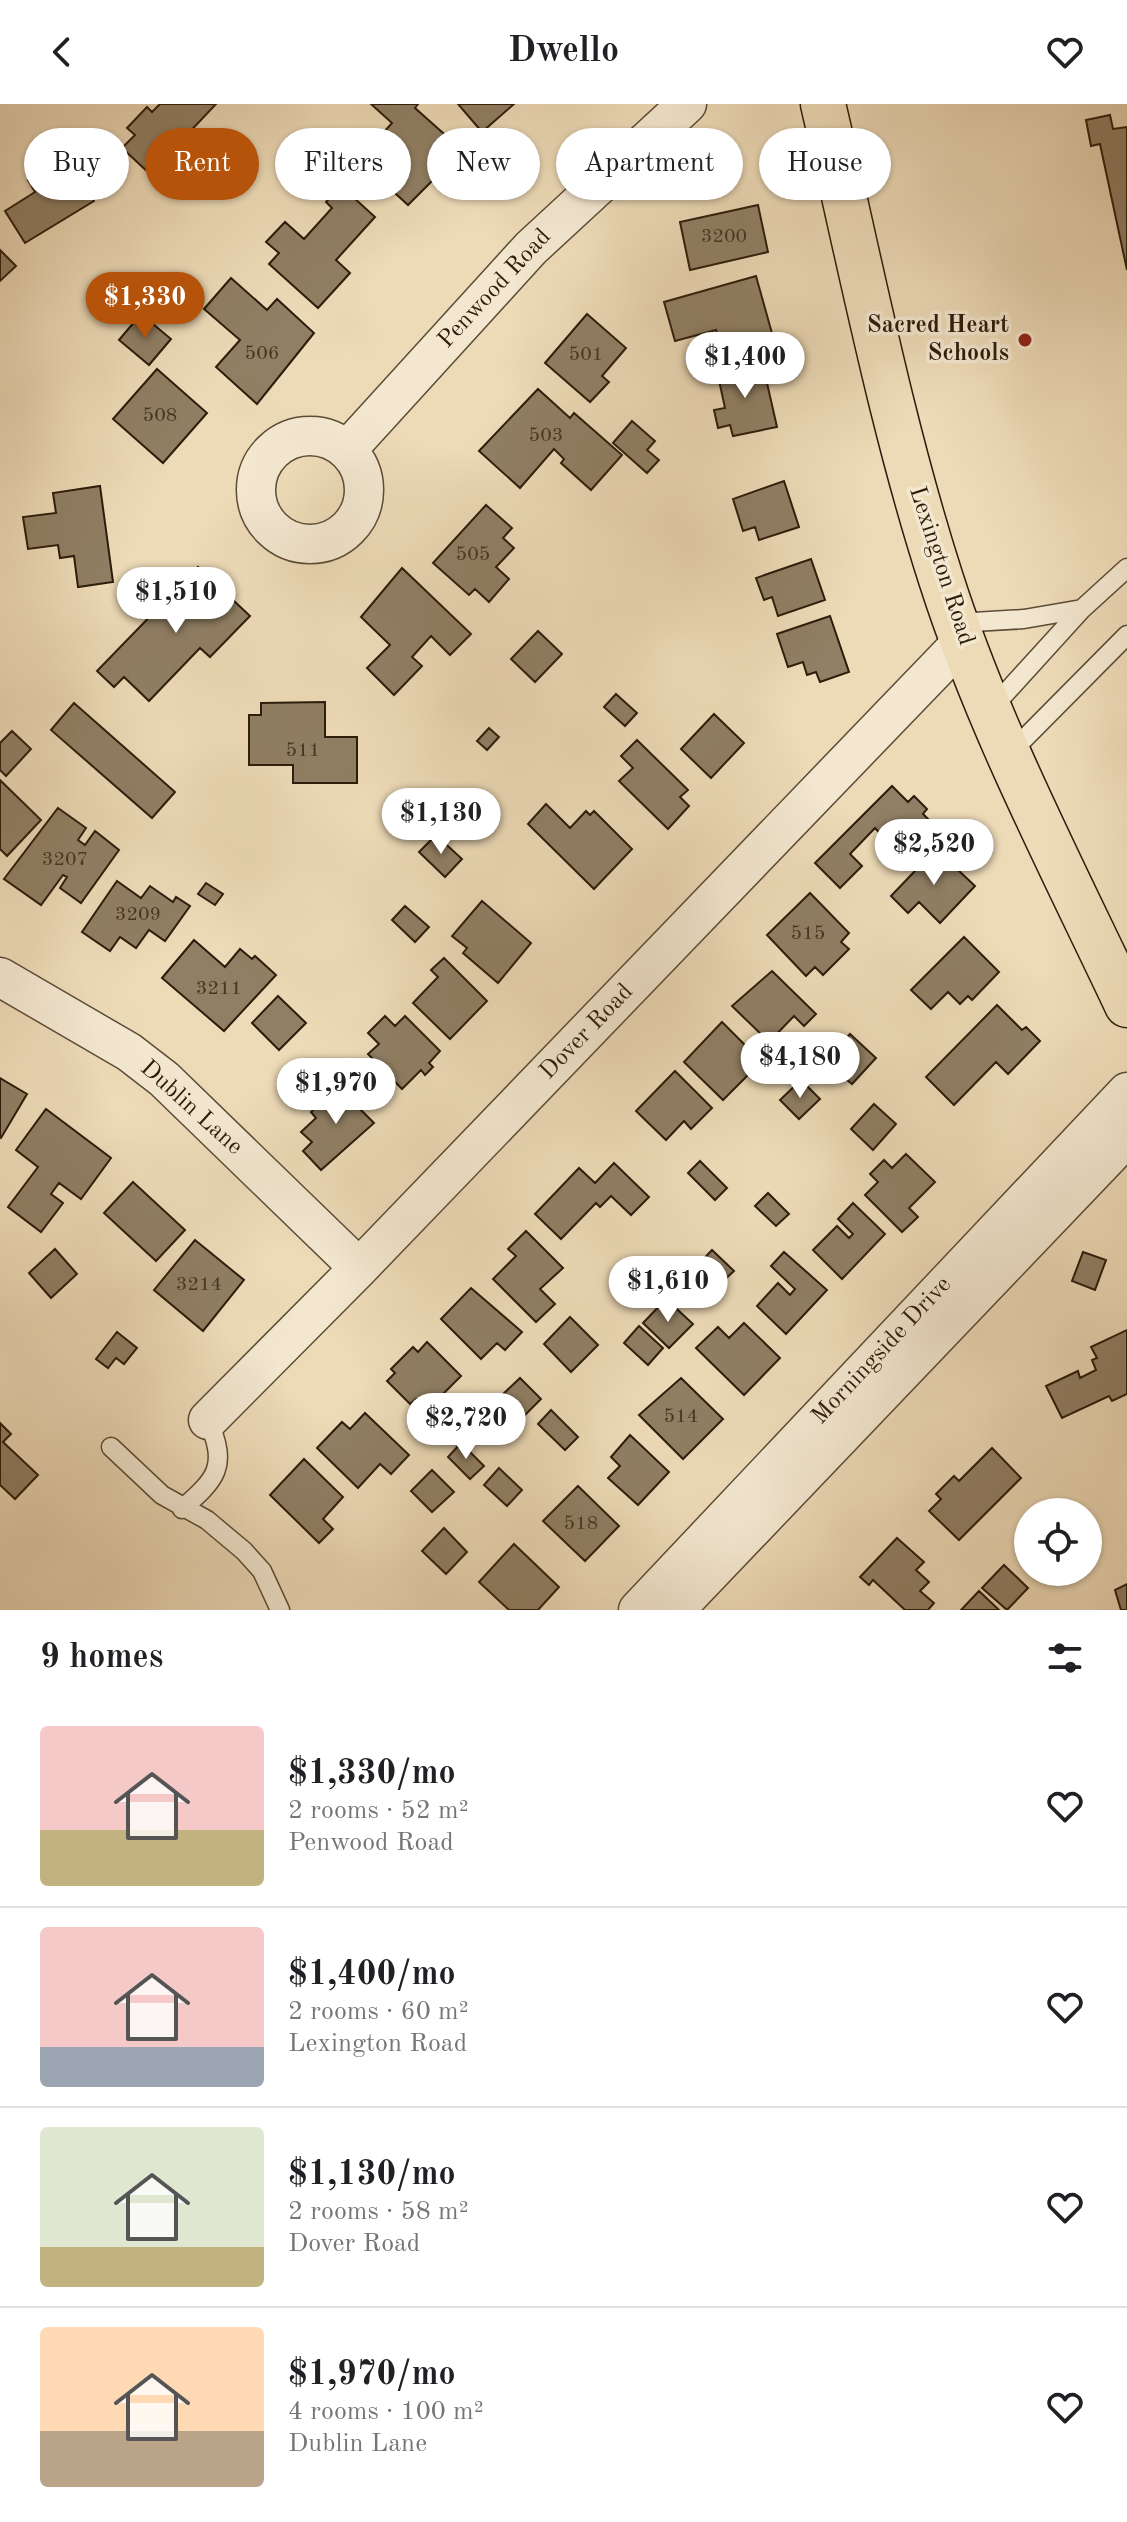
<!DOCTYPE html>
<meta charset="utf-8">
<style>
body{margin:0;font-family:"Old Standard TT",serif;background:#f6f6f6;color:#202124;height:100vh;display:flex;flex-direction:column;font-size:30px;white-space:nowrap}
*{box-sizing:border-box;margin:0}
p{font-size:26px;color:#757577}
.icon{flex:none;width:44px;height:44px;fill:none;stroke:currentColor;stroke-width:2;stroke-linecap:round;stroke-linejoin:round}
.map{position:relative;height:1506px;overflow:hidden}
.sheet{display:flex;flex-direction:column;background:#fff;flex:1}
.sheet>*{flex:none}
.guide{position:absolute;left:24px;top:24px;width:1080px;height:72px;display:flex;gap:16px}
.fabs{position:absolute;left:1014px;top:1394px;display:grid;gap:16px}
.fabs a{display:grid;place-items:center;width:88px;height:88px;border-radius:50%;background:#fff;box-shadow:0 2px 6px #0004;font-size:40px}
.price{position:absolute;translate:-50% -68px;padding:0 18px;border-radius:28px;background:#fff;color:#222;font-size:26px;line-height:52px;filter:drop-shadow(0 2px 4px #0008)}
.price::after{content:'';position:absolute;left:50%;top:48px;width:24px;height:18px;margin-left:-12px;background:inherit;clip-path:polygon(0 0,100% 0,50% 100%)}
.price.selected{background:#b45309;color:#fff}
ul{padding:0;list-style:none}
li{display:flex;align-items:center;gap:24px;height:200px;padding:0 40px}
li+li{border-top:2px solid #e0e0e0}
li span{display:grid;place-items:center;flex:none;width:224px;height:160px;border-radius:8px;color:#555}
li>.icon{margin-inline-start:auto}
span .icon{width:96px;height:96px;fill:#fffc;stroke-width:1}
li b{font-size:34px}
h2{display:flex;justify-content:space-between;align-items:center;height:96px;padding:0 40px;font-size:34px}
.pill{padding:0 28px;border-radius:36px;background:#fff;box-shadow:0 2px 6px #0004;font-size:28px;line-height:72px}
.pill.selected{background:#b45309;color:#fff}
header{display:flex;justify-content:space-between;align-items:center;height:104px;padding:0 40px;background:#fff;font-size:36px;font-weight:700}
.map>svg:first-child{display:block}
.building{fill:#907f64;stroke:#2c1c0b;stroke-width:2}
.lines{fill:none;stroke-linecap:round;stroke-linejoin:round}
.lane-casing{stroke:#5c4c36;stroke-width:21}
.street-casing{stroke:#5c4c36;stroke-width:41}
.primary-casing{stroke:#2c1c0b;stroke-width:47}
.lane{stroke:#f3e7d0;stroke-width:18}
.street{stroke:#f3e7d0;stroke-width:38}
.primary{stroke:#eddab7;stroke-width:44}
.poi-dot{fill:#8f2418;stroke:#f3e7d0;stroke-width:3}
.labels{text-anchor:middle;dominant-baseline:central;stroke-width:7;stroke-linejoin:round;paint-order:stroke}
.number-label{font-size:20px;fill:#453521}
.street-label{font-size:24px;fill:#2c1c0b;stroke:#f3e7d0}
.poi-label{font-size:24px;font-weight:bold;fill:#2c1c0b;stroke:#f3e7d0;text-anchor:end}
</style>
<header><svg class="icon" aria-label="back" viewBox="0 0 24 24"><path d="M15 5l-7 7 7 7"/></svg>Dwello<svg class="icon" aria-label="heart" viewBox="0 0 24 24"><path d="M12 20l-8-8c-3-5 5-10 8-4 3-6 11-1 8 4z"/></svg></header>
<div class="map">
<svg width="1127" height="1506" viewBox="0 0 1127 1506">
<rect width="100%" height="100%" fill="#eddab7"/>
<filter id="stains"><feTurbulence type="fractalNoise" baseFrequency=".0025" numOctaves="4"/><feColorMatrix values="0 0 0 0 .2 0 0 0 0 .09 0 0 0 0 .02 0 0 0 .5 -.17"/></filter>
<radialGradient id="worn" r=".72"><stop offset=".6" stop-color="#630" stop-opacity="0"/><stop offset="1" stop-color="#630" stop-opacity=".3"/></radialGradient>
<!-- building -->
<path class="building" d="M160,0H216L150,70L122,44L135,31L127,24L147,3L152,8Z
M371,0H418L415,4L460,44L454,50L457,52L408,101L359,56L392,19Z
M458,0H514L482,28Z
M1110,11L1113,25L1127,23V166L1100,40L1091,42L1086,16Z
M85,41L110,81L91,92L94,97L25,139L5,107L35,88L28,76Z
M341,82L375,113L336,156L350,169L318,204L269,160L279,149L266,138L285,118L304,135L332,104L326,98Z
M758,101L768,148L690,166L680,118Z
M0,146L16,162L0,177Z
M756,172L775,240L724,255L716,226L675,237L664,198Z
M231,174L267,206L277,195L314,229L257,300L216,263L240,236L204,205Z
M141,210L171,235L149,261L119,236Z
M587,210L626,244L602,272L609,278L590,298L545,259Z
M762,257L777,323L733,332L730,321L718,324L714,306L725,304L717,267Z
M157,265L207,309L163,359L113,315Z
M538,285L570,314L574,309L622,351L591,386L561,359L564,355L554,345L520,384L479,347Z
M632,317L655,337L647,346L659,356L647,369L613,339Z
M784,377L799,423L759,436L755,423L743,427L733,395Z
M100,382L113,478L78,483L74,452L60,454L58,441L28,445L23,413L56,409L53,389Z
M486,401L512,424L503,434L514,444L496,463L509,475L489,498L475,485L469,491L433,459Z
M811,455L825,496L778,512L772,493L764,496L756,474Z
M198,463L250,512L210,553L200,544L149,597L124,573L114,583L97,567Z
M402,464L471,530L450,551L431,532L412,553L422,562L394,591L367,564L390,541L361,513Z
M830,512L849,568L820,578L816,568L807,571L803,558L788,563L777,530Z
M538,527L562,550L535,578L511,555Z
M616,590L637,609L625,622L604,603Z
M325,598V633H357V679H293V661H249V611H261V599Z
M74,599L175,688L152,714L51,626Z
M714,610L744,639L711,674L681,645Z
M489,624L499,633L487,646L477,637Z
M12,627L31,645L6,672L0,666V639Z
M637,636L688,686L680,693L689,702L668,725L619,677L633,664L621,652Z
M0,676L41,716L7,752L0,745Z
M892,682L908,698L914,692L927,705L923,710L937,724L897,764L881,749L890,740L875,724L850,750L862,762L840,784L815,759Z
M546,700L570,724L586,707L590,711L594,707L632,745L594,785L528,720Z
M58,704L86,724L78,736L85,741L95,727L119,746L81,799L60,784L67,773L63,771L41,801L4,775Z
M436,731L462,755L445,773L419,748Z
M936,745L975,782L940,819L919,798L908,809L891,792Z
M117,777L141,794L150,782L173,798L176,793L190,802L165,837L149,826L136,844L120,833L110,847L82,828Z
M206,779L223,790L215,801L198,790Z
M810,789L849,829L841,838L849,845L823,871L815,863L806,872L767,831Z
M482,797L531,839L498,879L463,849L467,844L452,832Z
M405,802L429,823L415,838L392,816Z
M964,833L999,868L972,896L968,892L960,900L948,888L931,905L911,886Z
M194,836L225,863L240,845L252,855L255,852L276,871L224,927L162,874Z
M444,854L487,897L450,935L413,899L438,873L431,866Z
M772,867L816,910L804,922L794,912L769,938L732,902Z
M278,892L306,919L279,946L252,919Z
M997,901L1022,926L1026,923L1040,937L1008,970L996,958L954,1001L926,973Z
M385,912L395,922L405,912L440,947L429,959L433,963L425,971L421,966L402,985L368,950L379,940L368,929Z
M722,918L750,946L746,950L758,961L723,996L684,958Z
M850,930L876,954L852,980L825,957Z
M675,967L712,1004L691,1025L684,1017L666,1036L636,1007Z
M0,974L27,990L1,1034L0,1033Z
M801,976L820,995L799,1015L780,996Z
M352,982L368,999L361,1006L374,1019L321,1066L303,1047L312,1038L301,1028L316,1014L311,1008L328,991L332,995L343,984L346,988Z
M874,1000L896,1020L873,1046L851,1025Z
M46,1005L111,1054L81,1095L59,1079L51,1090L63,1099L41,1128L8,1103L38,1063L16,1046Z
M906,1050L935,1078L909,1104L918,1113L902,1128L865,1091L878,1078L870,1070L884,1056L892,1064Z
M700,1057L727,1084L715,1096L688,1069Z
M614,1059L649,1093L631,1111L611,1092L600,1103L596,1099L561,1135L535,1110L579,1064L595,1079Z
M133,1078L185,1126L156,1157L104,1109Z
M768,1089L789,1110L776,1122L755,1102Z
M853,1099L885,1130L842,1175L813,1146L837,1122L849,1134L853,1130L838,1115Z
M526,1127L563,1164L540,1185L555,1200L536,1218L493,1175L516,1152L508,1145Z
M195,1136L244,1176L203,1227L154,1186Z
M55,1145L77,1170L51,1194L29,1169Z
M712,1146L734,1167L720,1180L699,1160Z
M784,1148L827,1186L786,1230L757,1202L778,1179L790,1191L795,1185L771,1162Z
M1083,1148L1106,1156L1095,1186L1072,1177Z
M653,1164L665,1175L651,1189L639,1178Z
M471,1184L522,1228L505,1246L497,1239L481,1255L441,1215Z
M666,1195L693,1220L669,1244L643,1219Z
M570,1213L598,1241L571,1268L544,1240Z
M744,1219L780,1254L744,1291L696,1244L718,1223L729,1234Z
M639,1222L663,1244L648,1261L624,1239Z
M1127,1226V1290L1112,1297L1109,1292L1062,1314L1046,1282L1078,1267L1080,1274L1096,1266L1092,1256L1097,1254L1091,1243Z
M117,1228L137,1244L124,1260L116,1254L108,1264L96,1255Z
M427,1238L461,1272L427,1306L416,1295L410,1300L387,1277L395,1269L391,1265L413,1243L418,1248Z
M520,1274L541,1295L521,1315L500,1293Z
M681,1274L723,1315L683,1355L639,1311Z
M551,1306L578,1333L565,1346L538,1320Z
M365,1309L409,1351L391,1370L380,1360L358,1384L317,1344L342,1318L350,1325Z
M0,1319L11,1330L3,1338L38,1371L15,1395L0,1381Z
M630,1331L669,1368L638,1401L608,1374L620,1362L611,1353Z
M461,1339L484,1362L470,1375L448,1353Z
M992,1344L1021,1374L959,1436L929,1407L941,1395L936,1390L954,1372L959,1377Z
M304,1355L343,1393L323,1415L333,1425L319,1439L270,1391Z
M499,1364L522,1386L507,1402L484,1381Z
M432,1366L454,1388L432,1408L411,1387Z
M578,1382L619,1422L585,1457L543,1417Z
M444,1424L467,1448L446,1470L422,1447Z
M897,1434L924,1458L916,1466L929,1478L920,1487L934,1499L928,1506H905L873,1476L869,1481L860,1473Z
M514,1440L559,1483L538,1506H509L479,1478Z
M1004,1461L1028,1484L1007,1506L982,1484Z
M1127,1480V1506H1121L1115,1486Z
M979,1487L999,1506H961Z"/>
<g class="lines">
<!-- lane casing -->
<g class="lane-casing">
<path id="lane" d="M957,519L1024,515L1082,505
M991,605L1082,505L1127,464
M1009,650L1127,531
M111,1343L162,1391L207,1416L244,1447L262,1467L280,1506
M182,1405C217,1374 228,1363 208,1316"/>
</g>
<!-- street casing -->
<g class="street-casing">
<path id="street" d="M256 386a54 54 0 1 1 108 0a54 54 0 1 1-108 0Z
M347,346L531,144L687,0
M0,873L129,948L164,975L359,1164
M208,1316L359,1164L964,536
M638,1506L1127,988
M675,1506L1127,1033"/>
</g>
<!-- primary casing -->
<g class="primary-casing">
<path id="primary" d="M823,0C860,158 891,320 941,475C988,622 1061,761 1127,901"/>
</g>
<!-- lane -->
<use href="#lane" class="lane"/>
<!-- street -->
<use href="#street" class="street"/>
<!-- primary -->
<use href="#primary" class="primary"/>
</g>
<!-- markers -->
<circle class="poi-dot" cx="1025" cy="236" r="8"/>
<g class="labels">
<!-- number labels -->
<g class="number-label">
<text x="724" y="133">3200</text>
<text x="262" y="250">506</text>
<text x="586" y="251">501</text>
<text x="160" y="312">508</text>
<text x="546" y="332">503</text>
<text x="473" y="451">505</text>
<text x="303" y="647">511</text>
<text x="65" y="756">3207</text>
<text x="138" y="811">3209</text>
<text x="808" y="830">515</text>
<text x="219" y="885">3211</text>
<text x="199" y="1181">3214</text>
<text x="681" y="1313">514</text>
<text x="581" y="1420">518</text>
</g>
<!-- street labels -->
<g class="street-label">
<text transform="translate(495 185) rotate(-47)">Penwood Road</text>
<text transform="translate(941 462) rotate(72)">Lexington Road</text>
<text transform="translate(587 928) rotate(-46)">Dover Road</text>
<text transform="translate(191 1004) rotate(42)">Dublin Lane</text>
<text transform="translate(882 1247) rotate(-47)">Morningside Drive</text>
</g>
<!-- poi labels -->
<g class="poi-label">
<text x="1009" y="222">Sacred Heart<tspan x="1009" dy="28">Schools</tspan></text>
</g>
</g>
<rect width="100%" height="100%" filter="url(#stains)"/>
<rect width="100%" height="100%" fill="url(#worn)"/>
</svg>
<div class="fabs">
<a><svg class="icon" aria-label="locate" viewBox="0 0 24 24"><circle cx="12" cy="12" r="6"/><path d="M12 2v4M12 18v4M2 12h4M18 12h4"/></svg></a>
</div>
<b class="price selected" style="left:145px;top:236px">$1,330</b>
<b class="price" style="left:745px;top:296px">$1,400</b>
<b class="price" style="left:176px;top:531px">$1,510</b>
<b class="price" style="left:441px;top:752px">$1,130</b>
<b class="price" style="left:934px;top:783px">$2,520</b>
<b class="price" style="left:800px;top:996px">$4,180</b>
<b class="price" style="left:336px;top:1022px">$1,970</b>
<b class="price" style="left:668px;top:1220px">$1,610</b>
<b class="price" style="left:466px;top:1357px">$2,720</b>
<div class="guide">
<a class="pill">Buy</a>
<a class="pill selected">Rent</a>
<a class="pill">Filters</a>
<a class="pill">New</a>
<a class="pill">Apartment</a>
<a class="pill">House</a>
</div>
</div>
<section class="sheet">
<h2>9 homes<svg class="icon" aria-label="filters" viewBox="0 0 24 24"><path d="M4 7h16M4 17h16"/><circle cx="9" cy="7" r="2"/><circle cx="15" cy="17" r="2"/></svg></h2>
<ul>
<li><span style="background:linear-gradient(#f6c9c9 65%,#c2b280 0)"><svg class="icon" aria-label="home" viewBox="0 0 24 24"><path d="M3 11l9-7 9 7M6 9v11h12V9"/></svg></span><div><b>$1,330/mo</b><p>2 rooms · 52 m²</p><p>Penwood Road</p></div><svg class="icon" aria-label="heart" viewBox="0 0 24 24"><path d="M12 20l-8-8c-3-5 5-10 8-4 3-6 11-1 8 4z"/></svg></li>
<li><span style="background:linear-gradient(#f6c9c9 75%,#9aa5b1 0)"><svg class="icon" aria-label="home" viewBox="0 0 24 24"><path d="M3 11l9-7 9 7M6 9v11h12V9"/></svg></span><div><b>$1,400/mo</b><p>2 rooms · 60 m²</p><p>Lexington Road</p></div><svg class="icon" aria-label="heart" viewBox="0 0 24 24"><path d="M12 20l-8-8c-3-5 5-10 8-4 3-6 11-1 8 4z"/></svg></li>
<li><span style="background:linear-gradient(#dfe7d0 75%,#c2b280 0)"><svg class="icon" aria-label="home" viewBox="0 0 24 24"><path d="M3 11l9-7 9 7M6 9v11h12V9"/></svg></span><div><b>$1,130/mo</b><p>2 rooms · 58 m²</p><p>Dover Road</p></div><svg class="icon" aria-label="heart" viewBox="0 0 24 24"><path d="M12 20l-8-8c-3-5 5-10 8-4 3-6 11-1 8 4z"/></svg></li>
<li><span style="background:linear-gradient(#ffd9b3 65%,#b9a48a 0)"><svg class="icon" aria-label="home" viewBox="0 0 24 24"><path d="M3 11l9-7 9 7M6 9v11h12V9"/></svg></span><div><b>$1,970/mo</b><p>4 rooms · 100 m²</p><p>Dublin Lane</p></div><svg class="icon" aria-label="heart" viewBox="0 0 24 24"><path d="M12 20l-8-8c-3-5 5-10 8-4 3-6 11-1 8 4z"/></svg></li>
</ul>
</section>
